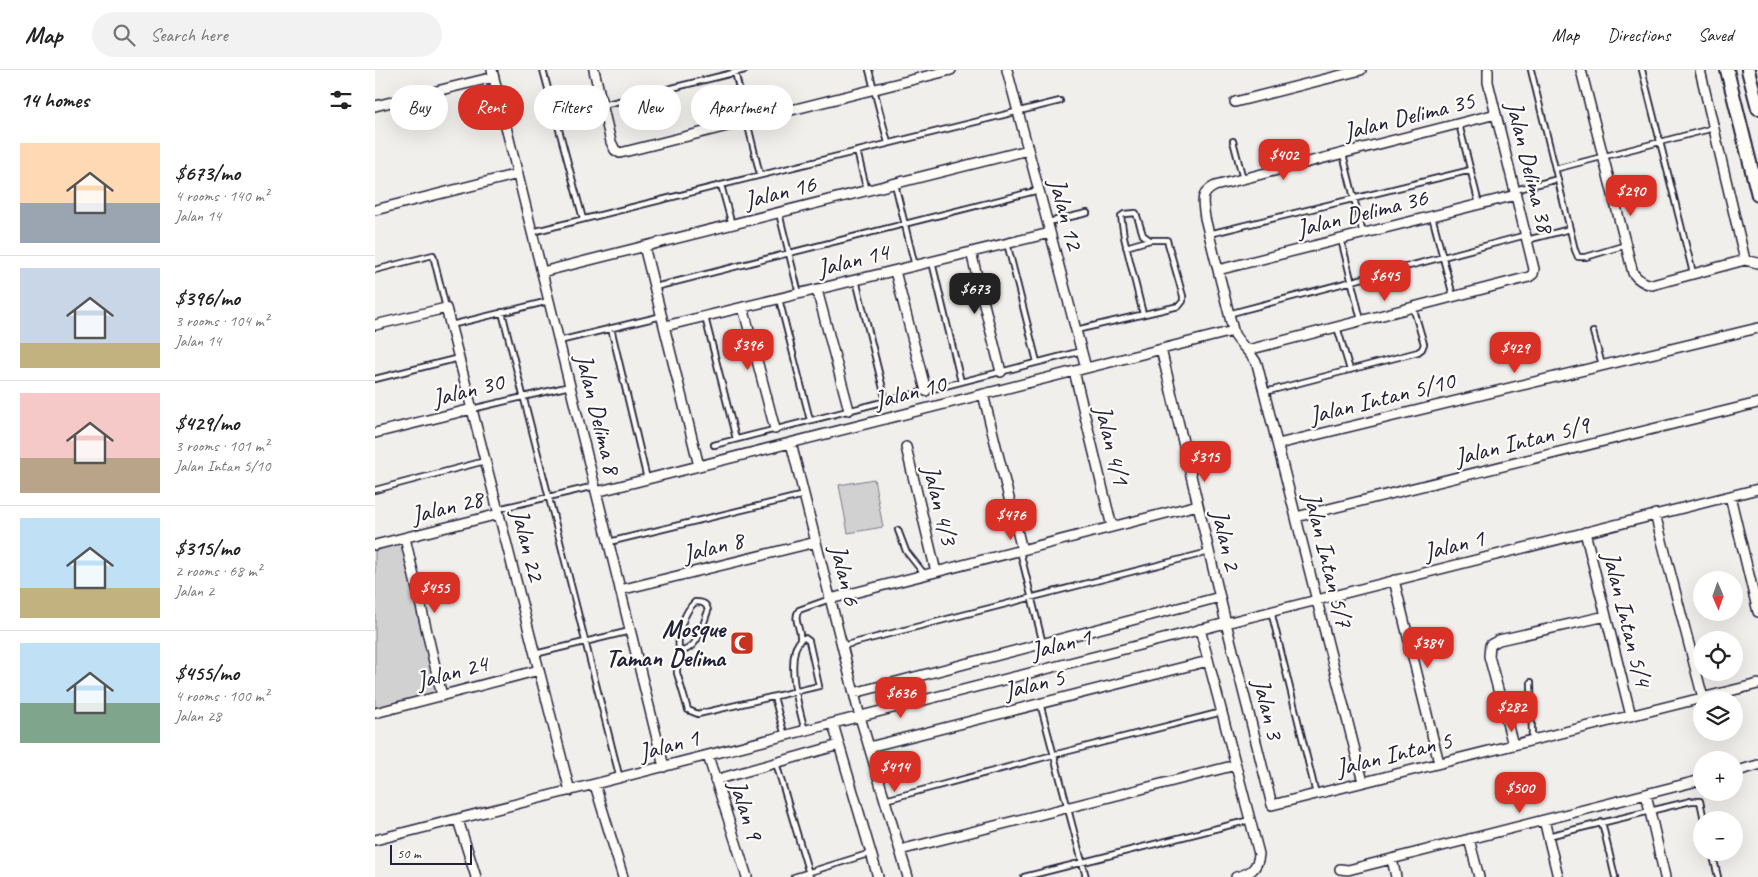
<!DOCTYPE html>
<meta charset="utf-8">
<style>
body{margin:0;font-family:Caveat,sans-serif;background:#f2f2f2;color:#222;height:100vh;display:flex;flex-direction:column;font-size:19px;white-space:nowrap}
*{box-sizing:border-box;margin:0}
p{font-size:16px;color:#767676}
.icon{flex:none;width:28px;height:28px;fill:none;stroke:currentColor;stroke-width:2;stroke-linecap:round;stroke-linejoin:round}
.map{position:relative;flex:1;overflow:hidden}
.panel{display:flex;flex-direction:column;background:#fff;width:375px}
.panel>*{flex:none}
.top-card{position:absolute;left:15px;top:15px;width:475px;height:45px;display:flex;gap:10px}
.needle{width:32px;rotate:178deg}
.tools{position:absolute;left:1318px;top:501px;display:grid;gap:10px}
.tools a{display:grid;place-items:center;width:50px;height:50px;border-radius:50%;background:#fff;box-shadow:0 5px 20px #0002;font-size:25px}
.scale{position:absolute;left:15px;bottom:12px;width:82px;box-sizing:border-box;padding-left:5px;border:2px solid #22223b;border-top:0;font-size:14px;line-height:18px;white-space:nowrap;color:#22223b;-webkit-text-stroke:4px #fdfcf7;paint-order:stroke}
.price{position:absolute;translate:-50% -42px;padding:0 11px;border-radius:10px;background:#d93025;color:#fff;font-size:16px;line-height:32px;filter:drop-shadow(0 1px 2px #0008)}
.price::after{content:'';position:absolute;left:50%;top:30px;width:15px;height:11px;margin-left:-8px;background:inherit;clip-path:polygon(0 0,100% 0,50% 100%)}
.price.active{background:#222;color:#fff}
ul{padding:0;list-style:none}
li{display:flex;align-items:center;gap:15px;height:125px;padding:0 20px}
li+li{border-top:1px solid #e0e0e0}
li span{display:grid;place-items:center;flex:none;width:140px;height:100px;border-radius:0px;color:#555}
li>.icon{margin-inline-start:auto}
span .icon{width:60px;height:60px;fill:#fffc;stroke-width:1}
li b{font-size:21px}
h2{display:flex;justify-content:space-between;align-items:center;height:60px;padding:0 20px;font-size:21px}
.pill{padding:0 18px;border-radius:22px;background:#fff;box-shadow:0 5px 20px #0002;font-size:18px;line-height:45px}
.pill.active{background:#d93025;color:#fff}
header{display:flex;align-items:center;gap:30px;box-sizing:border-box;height:70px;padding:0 25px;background:#fff;border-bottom:1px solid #e0e0e0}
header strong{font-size:24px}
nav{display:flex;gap:28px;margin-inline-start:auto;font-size:18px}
.search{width:350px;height:45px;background:#f2f2f2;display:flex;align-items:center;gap:12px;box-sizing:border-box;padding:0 18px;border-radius:28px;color:#767676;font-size:19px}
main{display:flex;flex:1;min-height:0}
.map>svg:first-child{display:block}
.green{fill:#d2d1d1;stroke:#7a7a86}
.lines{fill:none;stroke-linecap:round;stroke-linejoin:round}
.lane-casing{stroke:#22223b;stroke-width:8}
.street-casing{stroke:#22223b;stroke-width:12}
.secondary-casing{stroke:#22223b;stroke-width:16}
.lane{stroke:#fdfcf7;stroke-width:4.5}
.street{stroke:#fdfcf7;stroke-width:9}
.secondary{stroke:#fdfcf7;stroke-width:12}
.labels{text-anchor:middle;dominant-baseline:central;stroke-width:4.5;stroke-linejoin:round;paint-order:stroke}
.street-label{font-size:25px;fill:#22223b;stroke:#fdfcf7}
.poi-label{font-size:25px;font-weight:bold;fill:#22223b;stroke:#fdfcf7;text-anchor:end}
</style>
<header>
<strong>Map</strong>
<div class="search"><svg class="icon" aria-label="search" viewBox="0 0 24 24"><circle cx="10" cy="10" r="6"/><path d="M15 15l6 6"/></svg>Search here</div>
<nav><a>Map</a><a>Directions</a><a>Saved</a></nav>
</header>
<main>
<section class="panel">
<h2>14 homes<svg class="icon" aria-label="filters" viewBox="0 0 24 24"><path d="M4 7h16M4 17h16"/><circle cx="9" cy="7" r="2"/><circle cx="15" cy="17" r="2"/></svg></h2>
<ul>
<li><span style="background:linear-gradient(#ffd9b3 60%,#9aa5b1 0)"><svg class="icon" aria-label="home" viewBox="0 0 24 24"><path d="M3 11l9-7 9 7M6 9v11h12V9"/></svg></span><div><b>$673/mo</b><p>4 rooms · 140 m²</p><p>Jalan 14</p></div></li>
<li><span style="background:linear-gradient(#c9d6e8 75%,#c2b280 0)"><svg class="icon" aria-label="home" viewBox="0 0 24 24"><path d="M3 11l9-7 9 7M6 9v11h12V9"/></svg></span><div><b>$396/mo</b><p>3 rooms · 104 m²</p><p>Jalan 14</p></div></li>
<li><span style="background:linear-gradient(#f6c9c9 65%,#b9a48a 0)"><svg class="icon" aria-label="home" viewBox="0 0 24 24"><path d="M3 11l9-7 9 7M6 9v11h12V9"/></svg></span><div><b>$429/mo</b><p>3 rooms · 101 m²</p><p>Jalan Intan 5/10</p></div></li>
<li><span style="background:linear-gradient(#bfe0f5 70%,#c2b280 0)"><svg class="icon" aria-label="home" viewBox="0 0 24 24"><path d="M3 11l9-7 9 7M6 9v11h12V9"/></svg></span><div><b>$315/mo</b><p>2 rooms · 68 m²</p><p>Jalan 2</p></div></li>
<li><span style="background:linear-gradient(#bfe0f5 60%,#7fa58c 0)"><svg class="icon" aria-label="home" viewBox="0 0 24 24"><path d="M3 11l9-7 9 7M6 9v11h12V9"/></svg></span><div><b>$455/mo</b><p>4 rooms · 100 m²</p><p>Jalan 28</p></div></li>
</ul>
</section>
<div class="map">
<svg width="1383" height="807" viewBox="0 0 1383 807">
<rect width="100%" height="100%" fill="#f0efec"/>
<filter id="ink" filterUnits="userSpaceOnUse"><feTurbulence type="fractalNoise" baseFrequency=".02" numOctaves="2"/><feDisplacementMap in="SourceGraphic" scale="10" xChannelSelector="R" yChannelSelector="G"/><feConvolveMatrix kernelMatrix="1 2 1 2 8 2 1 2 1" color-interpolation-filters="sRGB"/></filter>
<g filter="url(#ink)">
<!-- green -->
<path class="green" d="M499,409L508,457L473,463L464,415Z
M30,471L63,623L0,640V479Z"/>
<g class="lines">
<!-- lane casing -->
<g class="lane-casing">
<path id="lane" d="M168,0L208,149
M494,0L513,73
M1156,0L1200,180L1203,187H1211L1251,175
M1267,0L1318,203
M360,2L385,105
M228,35L370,0
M1084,54L1104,134
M858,71L868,109
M482,81L492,121
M968,84L988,164
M1180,99L1339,58
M520,114L540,196
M346,115L357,155
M1140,120L1183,109
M404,143L424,224
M1057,146L1078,226
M673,152L712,143
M157,162L685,31
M834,164L1096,100
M966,169L986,250
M1152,170L1195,159
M632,173L662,292
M557,192L586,312
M0,200L58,185L71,238
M481,210L511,331
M280,217L664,120
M404,229L435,350
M127,242L245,709
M768,244L749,167L746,146L749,144L761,143L768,165L775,170
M853,244L1151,165
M330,247L361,369
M76,255L174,231
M962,257L975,300
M236,258L272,409
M701,260L804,236L808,231V226L792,170H775L751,177
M1218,262L1227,295
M184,271L287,246
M0,309L84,288
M890,322L1043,282L1047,279L1049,274L1038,237
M97,339L195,316
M339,375L707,281
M0,420L110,391
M123,439L220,416
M523,460L531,481L550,505
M234,472L429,425
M645,481L668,574
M320,532C327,532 332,533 333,541C327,556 325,575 308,581L304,579C302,564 309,542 320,532Z
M896,541L941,724
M467,576L834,482
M306,580L302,596V603L313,640L323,644L444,616L434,571L430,568L425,569
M160,584L255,561
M1156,612L1157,670
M399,627L410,666
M665,633L711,807
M430,661C424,637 414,605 420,580C421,576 424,573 425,570C427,559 417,550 424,540L455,529
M401,693L435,807
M510,730L678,685L847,642
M1227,752L1240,807
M1173,766L1316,731H1325L1329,750
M1337,782L1343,807
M419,807L496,783
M649,807L875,750"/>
</g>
<!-- street casing -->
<g class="street-casing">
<path id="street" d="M117,0L289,697
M219,0L236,72L240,80L245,83L576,0
M632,0L711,298
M1206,0L1258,203C1263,210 1268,213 1277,215L1370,190L1383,193
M1325,0L1370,190
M860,32L986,0
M0,36L119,7
M0,140L143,104
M269,176L324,396
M596,182L626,302
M843,200L1141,125
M520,201L551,321
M167,202L653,80
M442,220L474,340
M368,237L400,359
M0,255L71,238L195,721
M290,256L675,163
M786,279L851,553L897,735L1383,614
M873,280L1154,207L1158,204L1159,199L1113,12V0
M699,301L737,457
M608,324L647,480
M0,363L97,339
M416,373L485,647L533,807
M903,374L1383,258
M531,377L561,502
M221,422L858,261
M1355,426L1383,542
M1280,444L1328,628
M921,447L1383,333
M1210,462L1256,646
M30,468L67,626
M0,475L124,444
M1019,510L1064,693
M245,520L441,472
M455,529L823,435
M825,559L884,784C883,799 874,804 861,807
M479,623L845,527
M0,643L164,600
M458,654L503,807
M1138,675L1114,586L1115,575L1124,570L1231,546
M494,677L833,591
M333,686L372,807
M1359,702L1383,695
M340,710L464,675
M988,712L882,294C876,282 865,275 859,264L830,148C828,132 824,124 840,116L1121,44
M220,715L248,807
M1271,724L1290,807
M83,750L101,807
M1169,750L1183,807
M1094,769L1104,807
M0,770L851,553L1383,419
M525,780L861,695
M1017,789L1021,807
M965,799L973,800L1326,710"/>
</g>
<!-- secondary casing -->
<g class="secondary-casing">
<path id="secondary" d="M1352,0L1383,125
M1373,0L1383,38"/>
</g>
<!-- lane -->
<use href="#lane" class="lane"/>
<!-- street -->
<use href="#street" class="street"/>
<!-- secondary -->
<use href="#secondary" class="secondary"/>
</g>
</g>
<!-- icons -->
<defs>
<g id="mosque-square" transform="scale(1.25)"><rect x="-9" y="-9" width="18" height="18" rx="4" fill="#c8321e" stroke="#fdfcf7"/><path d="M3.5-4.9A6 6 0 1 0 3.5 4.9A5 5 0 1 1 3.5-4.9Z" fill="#fff"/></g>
</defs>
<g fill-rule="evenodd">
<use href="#mosque-square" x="367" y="573"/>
</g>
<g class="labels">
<!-- street labels -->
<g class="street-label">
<text transform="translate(1034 46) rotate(-14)">Jalan Delima 35</text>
<text transform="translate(1155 97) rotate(76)">Jalan Delima 38</text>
<text transform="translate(405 122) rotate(-14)">Jalan 16</text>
<text transform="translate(987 143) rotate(-14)">Jalan Delima 36</text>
<text transform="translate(691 144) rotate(75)">Jalan 12</text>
<text transform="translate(478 190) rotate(-14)">Jalan 14</text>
<text transform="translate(93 320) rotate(-14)">Jalan 30</text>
<text transform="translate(535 322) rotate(-14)">Jalan 10</text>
<text transform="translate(1007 328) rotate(-14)">Jalan Intan 5/10</text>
<text transform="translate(223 344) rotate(76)">Jalan Delima 8</text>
<text transform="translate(1147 371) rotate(-14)">Jalan Intan 5/9</text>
<text transform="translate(737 375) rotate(76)">Jalan 4/1</text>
<text transform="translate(565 435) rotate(76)">Jalan 4/3</text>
<text transform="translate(72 437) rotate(-14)">Jalan 28</text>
<text transform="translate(851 470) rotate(77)">Jalan 2</text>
<text transform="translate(153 475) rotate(76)">Jalan 22</text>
<text transform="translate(1079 475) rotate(-14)">Jalan 1</text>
<text transform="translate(338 477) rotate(-14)">Jalan 8</text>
<text transform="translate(953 490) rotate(76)">Jalan Intan 5/7</text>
<text transform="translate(470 505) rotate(76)">Jalan 6</text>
<text transform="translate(1252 549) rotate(76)">Jalan Intan 5/4</text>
<text transform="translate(686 574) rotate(-14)">Jalan 1</text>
<text transform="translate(77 602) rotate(-15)">Jalan 24</text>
<text transform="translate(659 614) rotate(-14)">Jalan 5</text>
<text transform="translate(893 639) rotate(76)">Jalan 3</text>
<text transform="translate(294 675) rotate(-15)">Jalan 1</text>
<text transform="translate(1019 684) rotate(-14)">Jalan Intan 5</text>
<text transform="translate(371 740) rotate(72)">Jalan 9</text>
</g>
<!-- poi labels -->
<g class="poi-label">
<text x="350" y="559">Mosque<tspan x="350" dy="29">Taman Delima</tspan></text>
</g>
</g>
</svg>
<div class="tools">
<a><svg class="needle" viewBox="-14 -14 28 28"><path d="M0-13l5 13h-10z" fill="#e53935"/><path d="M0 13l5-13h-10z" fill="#767676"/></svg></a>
<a><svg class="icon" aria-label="locate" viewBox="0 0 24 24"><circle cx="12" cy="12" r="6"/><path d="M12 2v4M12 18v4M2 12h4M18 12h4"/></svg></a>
<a><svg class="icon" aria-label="layers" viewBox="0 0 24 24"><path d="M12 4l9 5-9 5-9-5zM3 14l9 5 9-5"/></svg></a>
<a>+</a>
<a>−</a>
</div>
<div class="scale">50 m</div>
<b class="price" style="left:909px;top:111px">$402</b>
<b class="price" style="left:1256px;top:147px">$290</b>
<b class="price" style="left:1010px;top:232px">$645</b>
<b class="price active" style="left:600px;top:245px">$673</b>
<b class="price" style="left:373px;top:301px">$396</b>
<b class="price" style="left:1140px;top:304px">$429</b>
<b class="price" style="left:830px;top:413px">$315</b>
<b class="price" style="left:636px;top:471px">$476</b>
<b class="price" style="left:60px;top:544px">$455</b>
<b class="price" style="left:1053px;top:599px">$384</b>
<b class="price" style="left:526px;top:649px">$636</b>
<b class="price" style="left:1137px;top:663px">$282</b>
<b class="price" style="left:520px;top:723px">$414</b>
<b class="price" style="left:1145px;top:744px">$500</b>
<div class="top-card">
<a class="pill">Buy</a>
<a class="pill active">Rent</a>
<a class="pill">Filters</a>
<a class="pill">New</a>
<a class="pill">Apartment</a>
</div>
</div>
</main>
